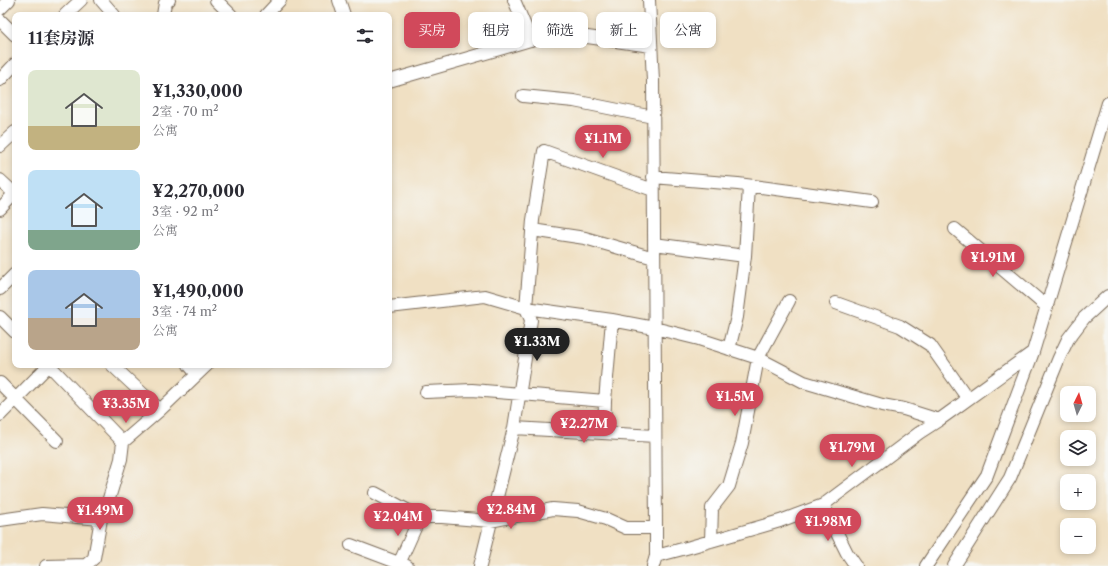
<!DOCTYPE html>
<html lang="zh">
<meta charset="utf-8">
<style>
body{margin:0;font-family:"Libre Caslon Text","Noto Serif SC",serif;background:#f2f2f3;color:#2b2b33;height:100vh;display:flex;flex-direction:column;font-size:15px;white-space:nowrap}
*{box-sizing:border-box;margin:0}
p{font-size:13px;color:#7c7c81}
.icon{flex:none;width:22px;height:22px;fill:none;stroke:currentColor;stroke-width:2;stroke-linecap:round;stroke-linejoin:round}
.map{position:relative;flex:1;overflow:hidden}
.details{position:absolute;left:12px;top:12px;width:380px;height:356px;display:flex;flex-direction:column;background:#fff;border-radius:8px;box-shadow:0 2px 6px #0003}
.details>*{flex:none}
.banner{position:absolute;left:404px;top:12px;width:380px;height:36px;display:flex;gap:8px}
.needle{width:26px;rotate:5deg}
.fabs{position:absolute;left:1060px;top:386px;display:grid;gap:8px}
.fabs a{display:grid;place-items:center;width:36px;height:36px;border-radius:8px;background:#fff;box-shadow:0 2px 6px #0003;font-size:20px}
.price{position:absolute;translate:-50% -34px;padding:0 9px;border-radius:14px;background:#d1495b;color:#fff;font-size:13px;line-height:26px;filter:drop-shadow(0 1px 2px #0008)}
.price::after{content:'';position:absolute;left:50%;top:24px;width:12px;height:9px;margin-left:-6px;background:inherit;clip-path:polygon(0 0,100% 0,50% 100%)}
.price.active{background:#222;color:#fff}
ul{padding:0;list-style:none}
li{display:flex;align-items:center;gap:12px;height:100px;padding:0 16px}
li span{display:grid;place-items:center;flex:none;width:112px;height:80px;border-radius:8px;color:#555}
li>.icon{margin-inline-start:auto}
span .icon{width:48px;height:48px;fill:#fffc;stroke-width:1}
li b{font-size:17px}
h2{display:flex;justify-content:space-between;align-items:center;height:48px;padding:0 16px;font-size:17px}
.chip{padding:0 14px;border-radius:8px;background:#fff;box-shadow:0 2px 6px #0003;font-size:14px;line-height:36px}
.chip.active{background:#d1495b;color:#fff}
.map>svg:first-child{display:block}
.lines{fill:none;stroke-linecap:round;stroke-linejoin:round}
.minor-casing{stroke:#7a6a58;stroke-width:14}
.minor{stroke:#fff;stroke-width:12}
</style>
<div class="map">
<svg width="1108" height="566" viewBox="0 0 1108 566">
<rect width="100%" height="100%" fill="#f6f6f2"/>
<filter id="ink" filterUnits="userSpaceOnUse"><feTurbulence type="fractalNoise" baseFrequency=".025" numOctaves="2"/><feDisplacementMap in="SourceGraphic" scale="8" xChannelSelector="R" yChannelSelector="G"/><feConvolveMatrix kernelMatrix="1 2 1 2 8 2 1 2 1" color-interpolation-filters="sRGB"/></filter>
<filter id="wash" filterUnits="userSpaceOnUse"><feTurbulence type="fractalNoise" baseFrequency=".012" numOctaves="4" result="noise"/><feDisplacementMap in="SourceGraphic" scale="16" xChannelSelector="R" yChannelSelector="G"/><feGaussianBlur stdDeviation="0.9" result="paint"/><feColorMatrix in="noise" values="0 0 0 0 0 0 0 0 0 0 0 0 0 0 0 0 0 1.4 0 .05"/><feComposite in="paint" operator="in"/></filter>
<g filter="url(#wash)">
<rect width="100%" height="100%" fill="#f0e0c3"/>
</g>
<g filter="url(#ink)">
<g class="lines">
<!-- minor casing -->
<g class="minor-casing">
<path id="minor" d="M101,0L114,15
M216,0L231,15
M339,0L344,15
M514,0L531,40
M649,0L653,81L656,528V556L653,566
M0,9L9,0
M65,15L81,0
M163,15L165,3L169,0
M266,15L280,0
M0,20L15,35
M0,80L15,64
M389,81L544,36L559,33L651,46
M523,96L574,101L653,117
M0,146L15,132
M653,177L738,184L872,202
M0,180L15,194
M0,209L14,194
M955,229L1047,307
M532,230L585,238L654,258
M654,244L745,256
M0,289L15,274
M836,303L900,326L930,345L968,399
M389,307L485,296L526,308L612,320L654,328L699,339L758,358L804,382L882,405L904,409L939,420
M0,317L15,332
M729,349L737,317L745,256L749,186
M112,365L160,410
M189,365L197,374
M0,383L57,441
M426,392L472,390L605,401
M0,415L49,365L123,442L160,410L207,365
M514,428L655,436
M604,433L605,401L612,320
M375,493L420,517H442L490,521L553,509L578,511L606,519L626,528H656
M823,505L847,553L856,566
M0,520L42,514L101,519L104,515L121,459L123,442
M711,541L712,508L729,486L742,443L758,358L789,301
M351,545L407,566
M656,556L690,547L780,521L823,505L919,433L939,420L1033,352
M46,566L86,565L94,558L101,519
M398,566L420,517
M480,566L514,428L531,320L526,308L533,220L544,151L653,190
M926,566L987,475L1033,352L1108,103
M954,566L1010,478L1059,358L1068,339L1084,318L1108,296"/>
</g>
<!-- minor -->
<use href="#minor" class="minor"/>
</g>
</g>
</svg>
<div class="fabs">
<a><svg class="needle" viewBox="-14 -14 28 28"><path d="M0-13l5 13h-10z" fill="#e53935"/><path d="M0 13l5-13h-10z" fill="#7c7c81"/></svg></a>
<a><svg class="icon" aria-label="layers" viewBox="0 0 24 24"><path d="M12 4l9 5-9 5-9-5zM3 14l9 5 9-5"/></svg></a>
<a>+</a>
<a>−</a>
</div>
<b class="price" style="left:603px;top:159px">¥1.1M</b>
<b class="price" style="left:993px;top:278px">¥1.91M</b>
<b class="price active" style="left:537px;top:362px">¥1.33M</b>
<b class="price" style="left:735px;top:417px">¥1.5M</b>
<b class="price" style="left:126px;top:424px">¥3.35M</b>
<b class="price" style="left:584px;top:444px">¥2.27M</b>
<b class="price" style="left:852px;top:468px">¥1.79M</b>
<b class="price" style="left:511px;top:530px">¥2.84M</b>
<b class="price" style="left:100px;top:531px">¥1.49M</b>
<b class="price" style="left:398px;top:537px">¥2.04M</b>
<b class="price" style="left:828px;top:542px">¥1.98M</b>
<div class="banner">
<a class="chip active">买房</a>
<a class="chip">租房</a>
<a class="chip">筛选</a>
<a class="chip">新上</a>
<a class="chip">公寓</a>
</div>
<section class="details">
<h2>11套房源<svg class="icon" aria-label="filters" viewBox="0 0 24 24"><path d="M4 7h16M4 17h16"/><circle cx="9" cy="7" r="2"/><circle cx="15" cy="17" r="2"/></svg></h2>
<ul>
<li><span style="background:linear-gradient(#dfe7d0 70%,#c2b280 0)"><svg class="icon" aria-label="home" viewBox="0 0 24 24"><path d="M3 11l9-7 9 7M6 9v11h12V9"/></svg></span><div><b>¥1,330,000</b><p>2室 · 70 m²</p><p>公寓</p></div></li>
<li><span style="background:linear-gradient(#bfe0f5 75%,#7fa58c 0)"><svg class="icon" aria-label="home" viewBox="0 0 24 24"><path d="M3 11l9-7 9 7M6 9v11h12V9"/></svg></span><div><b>¥2,270,000</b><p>3室 · 92 m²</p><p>公寓</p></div></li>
<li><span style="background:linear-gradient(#a9c7e8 60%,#b9a48a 0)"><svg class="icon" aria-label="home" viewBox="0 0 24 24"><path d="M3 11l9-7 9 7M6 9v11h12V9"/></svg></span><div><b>¥1,490,000</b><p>3室 · 74 m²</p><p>公寓</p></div></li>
</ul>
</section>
</div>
